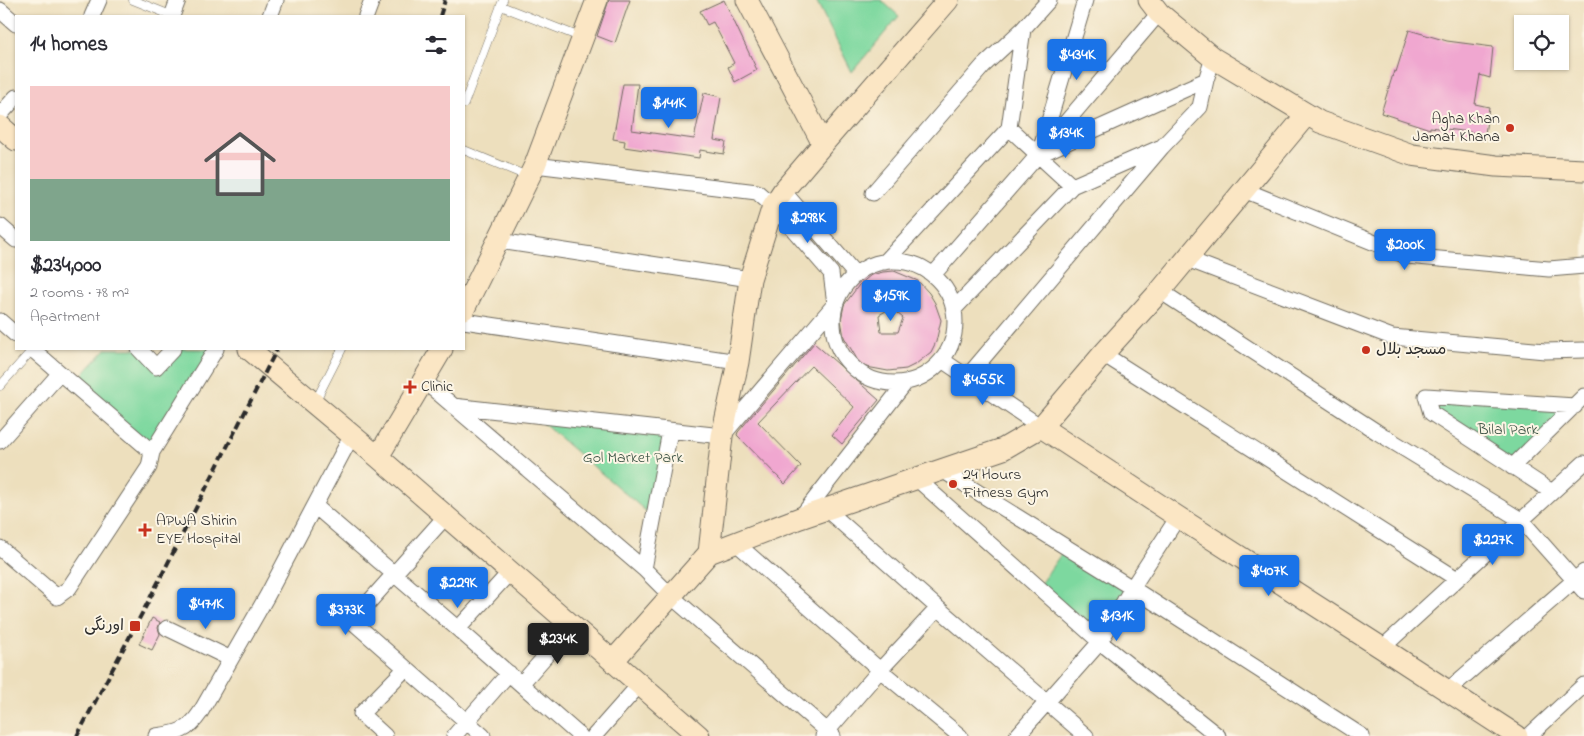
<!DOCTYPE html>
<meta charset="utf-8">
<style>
body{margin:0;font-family:"Indie Flower","Playpen Sans Arabic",sans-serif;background:#f2f2f3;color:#2b2b33;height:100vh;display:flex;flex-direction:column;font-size:19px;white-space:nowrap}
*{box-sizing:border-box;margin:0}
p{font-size:16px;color:#7c7c81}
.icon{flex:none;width:28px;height:28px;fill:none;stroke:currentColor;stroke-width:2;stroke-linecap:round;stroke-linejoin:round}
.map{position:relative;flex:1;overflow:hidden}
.panel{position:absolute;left:15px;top:15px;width:450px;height:335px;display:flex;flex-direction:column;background:#fff;border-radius:0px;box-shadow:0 1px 4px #0004}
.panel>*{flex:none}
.tools{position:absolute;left:1514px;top:15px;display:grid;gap:10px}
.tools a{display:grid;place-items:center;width:55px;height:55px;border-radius:0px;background:#fff;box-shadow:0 1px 4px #0004;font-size:25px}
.price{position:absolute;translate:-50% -42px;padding:0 11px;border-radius:5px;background:#1a73e8;color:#fff;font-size:16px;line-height:32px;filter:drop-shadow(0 1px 2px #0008)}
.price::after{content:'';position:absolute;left:50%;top:30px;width:15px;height:11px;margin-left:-8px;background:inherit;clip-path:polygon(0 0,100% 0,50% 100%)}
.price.current{background:#222;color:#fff}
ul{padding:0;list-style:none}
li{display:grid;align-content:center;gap:10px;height:265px;padding:0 15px}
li+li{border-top:1px solid #e1e1e2}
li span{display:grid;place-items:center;height:155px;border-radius:0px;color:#555}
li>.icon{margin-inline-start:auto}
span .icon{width:90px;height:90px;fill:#fffc;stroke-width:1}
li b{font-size:21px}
h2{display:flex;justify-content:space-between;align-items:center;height:60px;padding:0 15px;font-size:21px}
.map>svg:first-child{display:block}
.green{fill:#7dd89f;stroke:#548265}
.building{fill:#f0a7d0;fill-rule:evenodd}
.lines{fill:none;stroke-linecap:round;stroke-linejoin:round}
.lane-casing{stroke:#6f6a5e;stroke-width:9}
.street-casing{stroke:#6f6a5e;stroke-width:17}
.secondary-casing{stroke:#6f6a5e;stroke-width:23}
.lane{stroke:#fff;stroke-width:8}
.street{stroke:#fff;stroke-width:15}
.secondary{stroke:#fbe6c4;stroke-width:21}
.rail{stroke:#2b2b2b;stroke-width:4;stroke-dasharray:8 4;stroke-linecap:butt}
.poi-dot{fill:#c8321e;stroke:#fcf5e5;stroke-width:2}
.labels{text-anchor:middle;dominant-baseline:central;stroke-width:4;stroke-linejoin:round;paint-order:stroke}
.poi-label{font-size:16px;fill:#2b2b2b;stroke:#fcf5e5;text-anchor:start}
.park-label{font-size:16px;fill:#405648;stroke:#fcf5e5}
</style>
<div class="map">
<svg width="1584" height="736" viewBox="0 0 1584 736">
<rect width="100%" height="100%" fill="#fcf5e5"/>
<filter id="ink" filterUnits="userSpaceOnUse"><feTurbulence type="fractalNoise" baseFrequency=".02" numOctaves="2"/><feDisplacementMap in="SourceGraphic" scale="10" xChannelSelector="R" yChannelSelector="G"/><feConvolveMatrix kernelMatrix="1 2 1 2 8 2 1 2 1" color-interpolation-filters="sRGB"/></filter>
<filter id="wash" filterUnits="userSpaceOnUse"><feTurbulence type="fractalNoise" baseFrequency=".0096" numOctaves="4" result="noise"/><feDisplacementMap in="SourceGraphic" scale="20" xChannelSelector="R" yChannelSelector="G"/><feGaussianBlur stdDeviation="1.12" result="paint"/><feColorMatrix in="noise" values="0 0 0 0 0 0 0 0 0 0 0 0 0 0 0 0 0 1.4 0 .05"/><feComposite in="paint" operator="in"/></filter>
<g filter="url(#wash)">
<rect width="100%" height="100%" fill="#eddfbd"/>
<!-- green -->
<path class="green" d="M816,0H881L899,16L852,72Z
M106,349H139L156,367L173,349H216L152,452L73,385Z
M1426,396L1575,406L1512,467L1431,413Z
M533,415L670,431L654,518Z
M1066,547L1132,588L1100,642L1038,587Z"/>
<g id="blocks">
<!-- building -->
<path class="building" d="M609,0H630L615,43L597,36Z
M724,0L757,70L735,82L728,67L734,63L713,22L707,25L700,11Z
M1409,30L1447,41L1493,47L1490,78L1480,75L1475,104L1489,107L1485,134L1430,127V129L1381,113L1394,71L1396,72Z
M623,84H638L632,130L694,139L704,93L721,97L714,140L726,142L724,154L700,150L699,158L624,147L625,141L613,139Z
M894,271L918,281L929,293L935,303L941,320L936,342L931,352L916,364L906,369L888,371L861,366L844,337L841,320L844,305L859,285L871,275L883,272ZM891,308L903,318L898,332H881L879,315Z
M814,343L879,400L842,444L832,435L854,407L811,366L758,422L801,466L785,484L737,435L738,432Z
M152,618L160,622L158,628L160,634L152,650L139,644Z"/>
</g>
</g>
<g filter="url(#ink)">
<use href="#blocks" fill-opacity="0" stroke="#6f6a5e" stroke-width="1"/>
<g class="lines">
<!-- lane casing -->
<g class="lane-casing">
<path id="lane" d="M133,0L173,16
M501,6L580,37
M464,104L503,0
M464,150L527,176
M0,386L33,349
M315,402L342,349"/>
</g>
<!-- street casing -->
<g class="street-casing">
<path id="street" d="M0,10L16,24
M92,16L99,0
M172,16L178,0
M270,16L276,0
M366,16L372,0
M0,115L16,97
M1009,128L1072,186
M1041,148L1085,0
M1043,153L1206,80
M1244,190L1407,256L1549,269L1584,266
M783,191L856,275
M873,193L983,66L1023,29L1049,0
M0,226L16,240
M499,241L750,279
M1187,259L1392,337L1545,351L1584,350
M833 322a61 61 0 1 1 122 0a61 61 0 1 1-122 0Z
M885,262L1009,128L1023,29
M933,275L1039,154L1159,13
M1160,291L1377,432L1521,520L1584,591
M954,309L1072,186L1159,148
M0,321L16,335
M464,321L738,362
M32,349L152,452
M139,349L156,367L173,349
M1103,354L1457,579
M942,360L1041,427
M967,377L1162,147L1200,107L1206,80L1213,58
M423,380L644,569L671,596L833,736
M453,406L722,436L835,304L831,273L773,206L757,192L535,165
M0,441L60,373
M1512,467L1584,396
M942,470L1132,588L1362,736
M917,479L1100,642L1218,736
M1552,492L1431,413L1426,396L1575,406
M315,506L458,629L580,736
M827,510L938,608L1086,736
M446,516L352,621L483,736
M800,518L906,382
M736,543L880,670L960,736
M0,548L57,597L69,588L149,467L152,452L216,349
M644,569L670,431
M167,628L231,659
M458,629L510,572
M1382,648L1584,463
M521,684L572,626
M1447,691L1584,572
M156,736C178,733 188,731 200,713L267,596L352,435
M385,736L361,714L406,668
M454,736L509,673
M594,736L640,684
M823,736L880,670L938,608
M1017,736L1100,642L1132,588L1178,517
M1529,736L1584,685"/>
</g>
<!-- secondary casing -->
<g class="secondary-casing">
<path id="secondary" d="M747,0L823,144
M1149,0L1159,13L1213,58L1320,122L1412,155L1496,166L1584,170
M0,126L16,140
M464,309L535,165L597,0
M249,349L378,457L699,736
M1041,427L1178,517L1382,648L1517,736
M378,457L442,349
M709,553L722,436L738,362L750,279L773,206L783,191L823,144L948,0
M613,661L709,553L800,518L1003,449L1041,427L1103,354L1160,291L1307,114"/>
</g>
<!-- lane -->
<use href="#lane" class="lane"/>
<!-- street -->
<use href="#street" class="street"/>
<!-- secondary -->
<use href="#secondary" class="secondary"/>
<!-- rail -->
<path class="rail" d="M440,16L445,0
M77,736L147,604L277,349"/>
</g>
</g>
<!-- markers -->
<g class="poi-dot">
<circle cx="1510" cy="128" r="5"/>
<circle cx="1366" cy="350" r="5"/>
<path d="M407.5 379.5h5v5h5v5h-5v5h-5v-5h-5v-5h5z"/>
<circle cx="953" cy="484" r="5"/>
<path d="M142.5 522.5h5v5h5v5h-5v5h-5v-5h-5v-5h5z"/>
<rect x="129" y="620" width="12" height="12" rx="2.5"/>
</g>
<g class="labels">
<!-- poi labels -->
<g class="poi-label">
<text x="1500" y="119" text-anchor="end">Agha Khan<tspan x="1500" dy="18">Jamat Khana</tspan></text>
<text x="1376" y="350">مسجد بلال</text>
<text x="421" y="387">Clinic</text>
<text x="963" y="475">24 Hours<tspan x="963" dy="18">Fitness Gym</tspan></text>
<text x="156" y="521">APWA Shirin<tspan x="156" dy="18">EYE Hospital</tspan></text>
<text x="124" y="626" text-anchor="end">اورنگی</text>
</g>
<!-- park labels -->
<g class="park-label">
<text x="1508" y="430">Bilal Park</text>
<text x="633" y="458">Gol Market Park</text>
</g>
</g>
</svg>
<div class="tools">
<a><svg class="icon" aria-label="locate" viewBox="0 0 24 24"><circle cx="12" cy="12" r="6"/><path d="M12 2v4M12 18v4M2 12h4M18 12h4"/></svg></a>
</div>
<b class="price" style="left:1077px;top:81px">$434K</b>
<b class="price" style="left:669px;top:129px">$141K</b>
<b class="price" style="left:1066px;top:159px">$134K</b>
<b class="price" style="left:808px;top:244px">$298K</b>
<b class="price" style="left:1405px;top:271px">$200K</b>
<b class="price" style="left:891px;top:322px">$159K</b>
<b class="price" style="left:983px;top:406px">$455K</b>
<b class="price" style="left:1493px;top:566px">$227K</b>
<b class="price" style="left:1269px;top:597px">$407K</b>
<b class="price" style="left:458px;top:609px">$229K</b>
<b class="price" style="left:206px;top:630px">$471K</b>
<b class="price" style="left:346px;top:636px">$373K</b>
<b class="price" style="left:1117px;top:642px">$131K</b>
<b class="price current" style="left:558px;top:665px">$234K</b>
<section class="panel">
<h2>14 homes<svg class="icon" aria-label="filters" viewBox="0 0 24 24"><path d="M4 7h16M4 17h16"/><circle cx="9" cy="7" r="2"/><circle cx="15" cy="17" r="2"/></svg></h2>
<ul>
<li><span style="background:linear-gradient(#f6c9c9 60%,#7fa58c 0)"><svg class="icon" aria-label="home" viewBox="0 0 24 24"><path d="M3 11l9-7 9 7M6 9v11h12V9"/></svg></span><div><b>$234,000</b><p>2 rooms · 78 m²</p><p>Apartment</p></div></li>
</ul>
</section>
</div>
